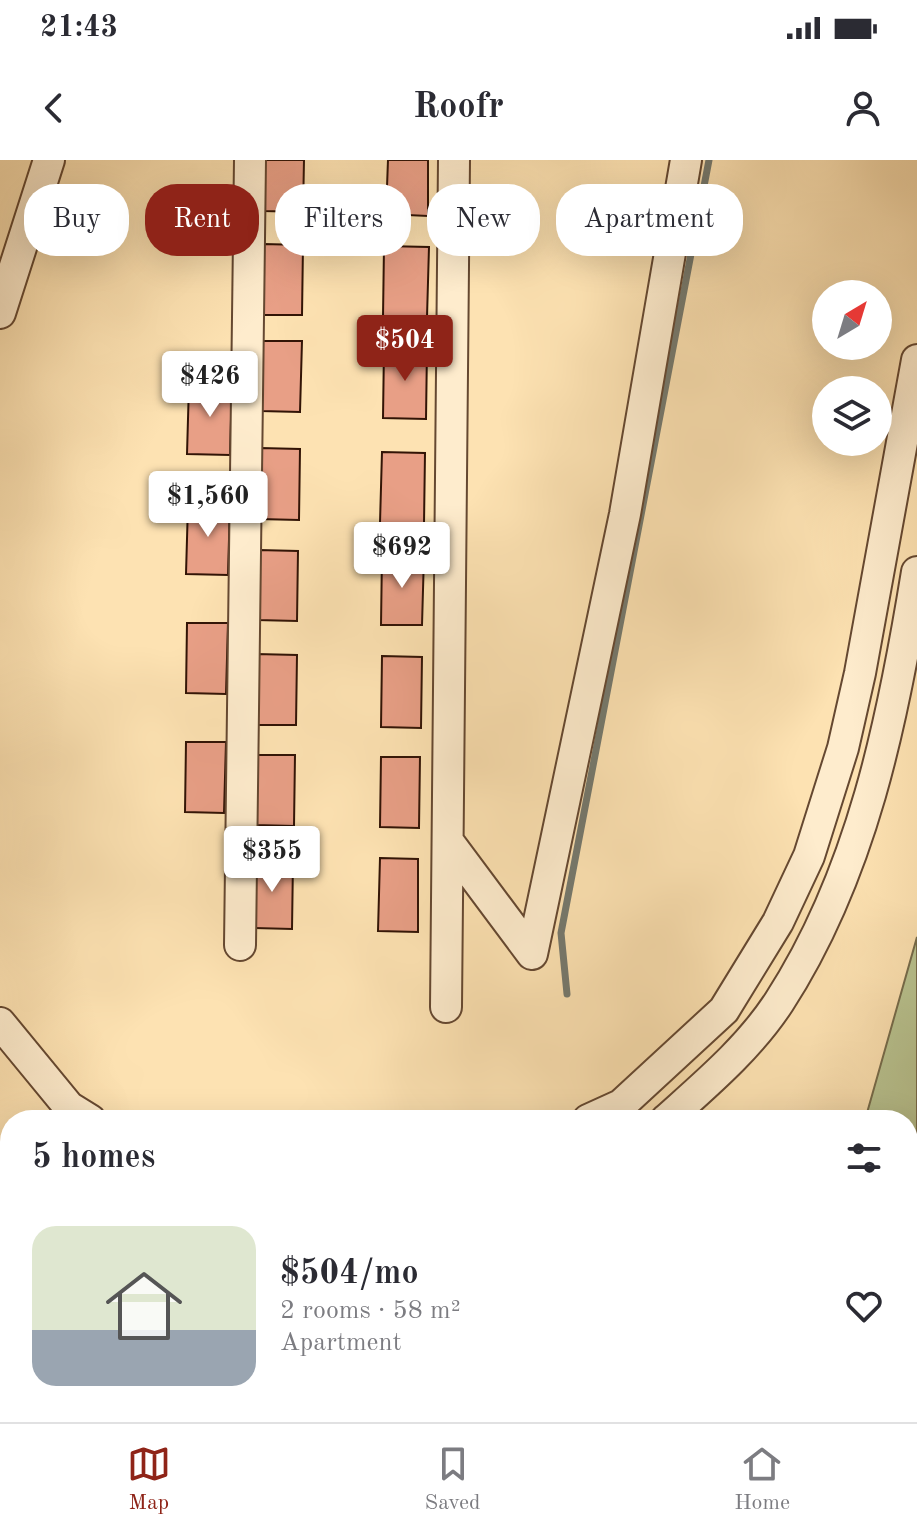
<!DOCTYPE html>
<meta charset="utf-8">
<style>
body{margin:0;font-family:"Old Standard TT",serif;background:#f7f7f7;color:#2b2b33;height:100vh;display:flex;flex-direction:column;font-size:30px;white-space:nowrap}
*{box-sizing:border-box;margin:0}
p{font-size:26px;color:#7c7c81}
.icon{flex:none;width:44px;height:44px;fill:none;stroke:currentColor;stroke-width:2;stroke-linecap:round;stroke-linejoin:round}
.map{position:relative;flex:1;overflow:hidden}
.drawer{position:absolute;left:0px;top:950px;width:918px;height:312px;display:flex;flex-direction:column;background:#fff;border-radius:32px 32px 0 0;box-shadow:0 8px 32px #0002}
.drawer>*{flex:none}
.banner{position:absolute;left:24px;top:24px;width:870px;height:72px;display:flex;gap:16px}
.needle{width:52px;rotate:38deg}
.buttons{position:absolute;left:812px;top:120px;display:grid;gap:16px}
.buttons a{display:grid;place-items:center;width:80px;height:80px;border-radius:50%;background:#fff;box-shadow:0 8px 32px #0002;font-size:40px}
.price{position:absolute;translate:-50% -68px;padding:0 18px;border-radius:8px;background:#fff;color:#222;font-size:26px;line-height:52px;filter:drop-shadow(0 2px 4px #0008)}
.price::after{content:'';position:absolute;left:50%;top:48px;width:24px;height:18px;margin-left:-12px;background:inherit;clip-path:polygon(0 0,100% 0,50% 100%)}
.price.on{background:#8f2418;color:#fff}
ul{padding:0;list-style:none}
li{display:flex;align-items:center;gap:24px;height:200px;padding:0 32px}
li+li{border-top:2px solid #e1e1e2}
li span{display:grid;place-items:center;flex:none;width:224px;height:160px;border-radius:24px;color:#555}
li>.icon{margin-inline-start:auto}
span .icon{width:96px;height:96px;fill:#fffc;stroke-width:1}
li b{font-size:34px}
h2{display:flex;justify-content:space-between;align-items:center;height:96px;padding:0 32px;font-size:34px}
.chip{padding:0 28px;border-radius:32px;background:#fff;box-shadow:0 8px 32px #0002;font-size:28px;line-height:72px}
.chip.on{background:#8f2418;color:#fff}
.status{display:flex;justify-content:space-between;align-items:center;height:56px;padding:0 40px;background:#fff;direction:ltr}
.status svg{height:22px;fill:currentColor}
header{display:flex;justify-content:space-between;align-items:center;height:104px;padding:0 32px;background:#fff;font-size:36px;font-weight:700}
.menu{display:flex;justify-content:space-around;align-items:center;height:112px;border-top:2px solid #e1e1e2;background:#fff;font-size:22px;color:#7c7c81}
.menu a{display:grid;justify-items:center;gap:4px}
.menu .on{color:#8f2418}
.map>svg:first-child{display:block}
.green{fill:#b9c491;stroke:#766c4c;stroke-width:2}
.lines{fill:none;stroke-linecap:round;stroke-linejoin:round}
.stream{stroke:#75796e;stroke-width:7}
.river{stroke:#a2bcb4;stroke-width:44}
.building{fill:#e89f86;stroke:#321406;stroke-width:2}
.minor-casing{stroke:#654831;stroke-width:34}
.minor{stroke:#feeccd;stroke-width:30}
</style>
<div class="status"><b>21:43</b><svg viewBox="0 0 49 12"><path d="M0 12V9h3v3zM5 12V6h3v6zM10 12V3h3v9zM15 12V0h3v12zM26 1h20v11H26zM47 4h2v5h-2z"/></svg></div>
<header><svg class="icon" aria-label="back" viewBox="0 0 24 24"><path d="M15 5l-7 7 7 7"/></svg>Roofr<svg class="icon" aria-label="person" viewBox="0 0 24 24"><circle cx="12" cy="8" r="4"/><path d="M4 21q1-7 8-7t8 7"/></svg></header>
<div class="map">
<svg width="917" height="1262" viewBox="0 0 917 1262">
<rect width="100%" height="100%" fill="#fde2b2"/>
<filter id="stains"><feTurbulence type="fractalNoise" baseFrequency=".0025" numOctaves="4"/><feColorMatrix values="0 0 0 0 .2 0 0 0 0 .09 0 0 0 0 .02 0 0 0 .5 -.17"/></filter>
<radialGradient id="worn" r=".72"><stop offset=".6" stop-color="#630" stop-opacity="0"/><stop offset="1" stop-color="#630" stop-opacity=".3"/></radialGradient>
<!-- green -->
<path class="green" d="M917,777V1262H778L781,1252H908V960H865Z"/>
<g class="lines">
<!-- stream -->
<path class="stream" d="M567,834L561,773L709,0
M520,1262L521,1252"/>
<!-- river -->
<path class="river" d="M0,1144L10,1160
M53,1252L54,1262"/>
</g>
<!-- building -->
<path class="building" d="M265,0H304L303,52L264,51Z
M388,0H428V56L386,54Z
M263,84L303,85L302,155H262Z
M384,86L429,87L427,157H383Z
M262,181H302L300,252L261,251Z
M384,187L427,188L426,259L383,258Z
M189,224H232L230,295L187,294Z
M260,288L300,289L299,360L259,359Z
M382,292L425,293L424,364L380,363Z
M188,344H230L228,415L186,414Z
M258,390L298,391L297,461L257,460Z
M382,394L424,395L422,465H381Z
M187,463H228L226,534L186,533Z
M256,494L297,495L296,565H255Z
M382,496L422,497L421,568L381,567Z
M186,582H226L224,653L185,652Z
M255,595H295L294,666L254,665Z
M381,597H420L419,668L380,667Z
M380,698L418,699V772L378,771Z
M253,700L293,701L292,769L252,768Z"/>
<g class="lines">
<!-- minor casing -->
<g class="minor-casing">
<path id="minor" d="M0,153L49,0
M450,684L532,794L625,354L686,0
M240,785L250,0
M446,847L454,0
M0,863L69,947L90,960
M588,960L621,945L724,850L778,762L809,696L843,588L860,513L917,200
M666,960C706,924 749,888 779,842C862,714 893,560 917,412"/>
</g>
<!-- minor -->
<use href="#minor" class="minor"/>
</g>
<rect width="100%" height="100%" filter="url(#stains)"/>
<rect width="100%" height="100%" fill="url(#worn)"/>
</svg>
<div class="buttons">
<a><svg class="needle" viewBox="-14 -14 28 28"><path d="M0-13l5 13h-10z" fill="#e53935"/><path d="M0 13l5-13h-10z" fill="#7c7c81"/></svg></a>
<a><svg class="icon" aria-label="layers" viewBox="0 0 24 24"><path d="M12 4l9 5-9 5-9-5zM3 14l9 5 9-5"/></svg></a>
</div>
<b class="price on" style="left:405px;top:223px">$504</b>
<b class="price" style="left:210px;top:259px">$426</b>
<b class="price" style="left:208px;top:379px">$1,560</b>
<b class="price" style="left:402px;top:430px">$692</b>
<b class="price" style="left:272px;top:734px">$355</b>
<div class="banner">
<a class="chip">Buy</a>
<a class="chip on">Rent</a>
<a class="chip">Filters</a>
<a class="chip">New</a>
<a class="chip">Apartment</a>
</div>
<section class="drawer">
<h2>5 homes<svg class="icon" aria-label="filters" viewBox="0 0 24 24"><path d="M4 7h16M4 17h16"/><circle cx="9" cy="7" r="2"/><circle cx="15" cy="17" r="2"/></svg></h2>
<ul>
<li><span style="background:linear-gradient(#dfe7d0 65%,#9aa5b1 0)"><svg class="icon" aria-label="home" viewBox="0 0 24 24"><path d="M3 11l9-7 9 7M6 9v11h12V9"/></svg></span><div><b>$504/mo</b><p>2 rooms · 58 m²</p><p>Apartment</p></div><svg class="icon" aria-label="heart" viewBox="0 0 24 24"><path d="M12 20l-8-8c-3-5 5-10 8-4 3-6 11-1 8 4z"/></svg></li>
</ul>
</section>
</div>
<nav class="menu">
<a class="on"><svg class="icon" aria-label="map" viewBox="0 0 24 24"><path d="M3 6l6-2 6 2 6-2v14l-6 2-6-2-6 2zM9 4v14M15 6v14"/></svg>Map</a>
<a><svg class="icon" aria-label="saved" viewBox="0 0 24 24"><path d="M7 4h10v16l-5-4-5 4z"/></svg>Saved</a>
<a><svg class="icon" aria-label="home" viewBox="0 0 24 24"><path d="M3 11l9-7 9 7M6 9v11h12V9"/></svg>Home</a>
</nav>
